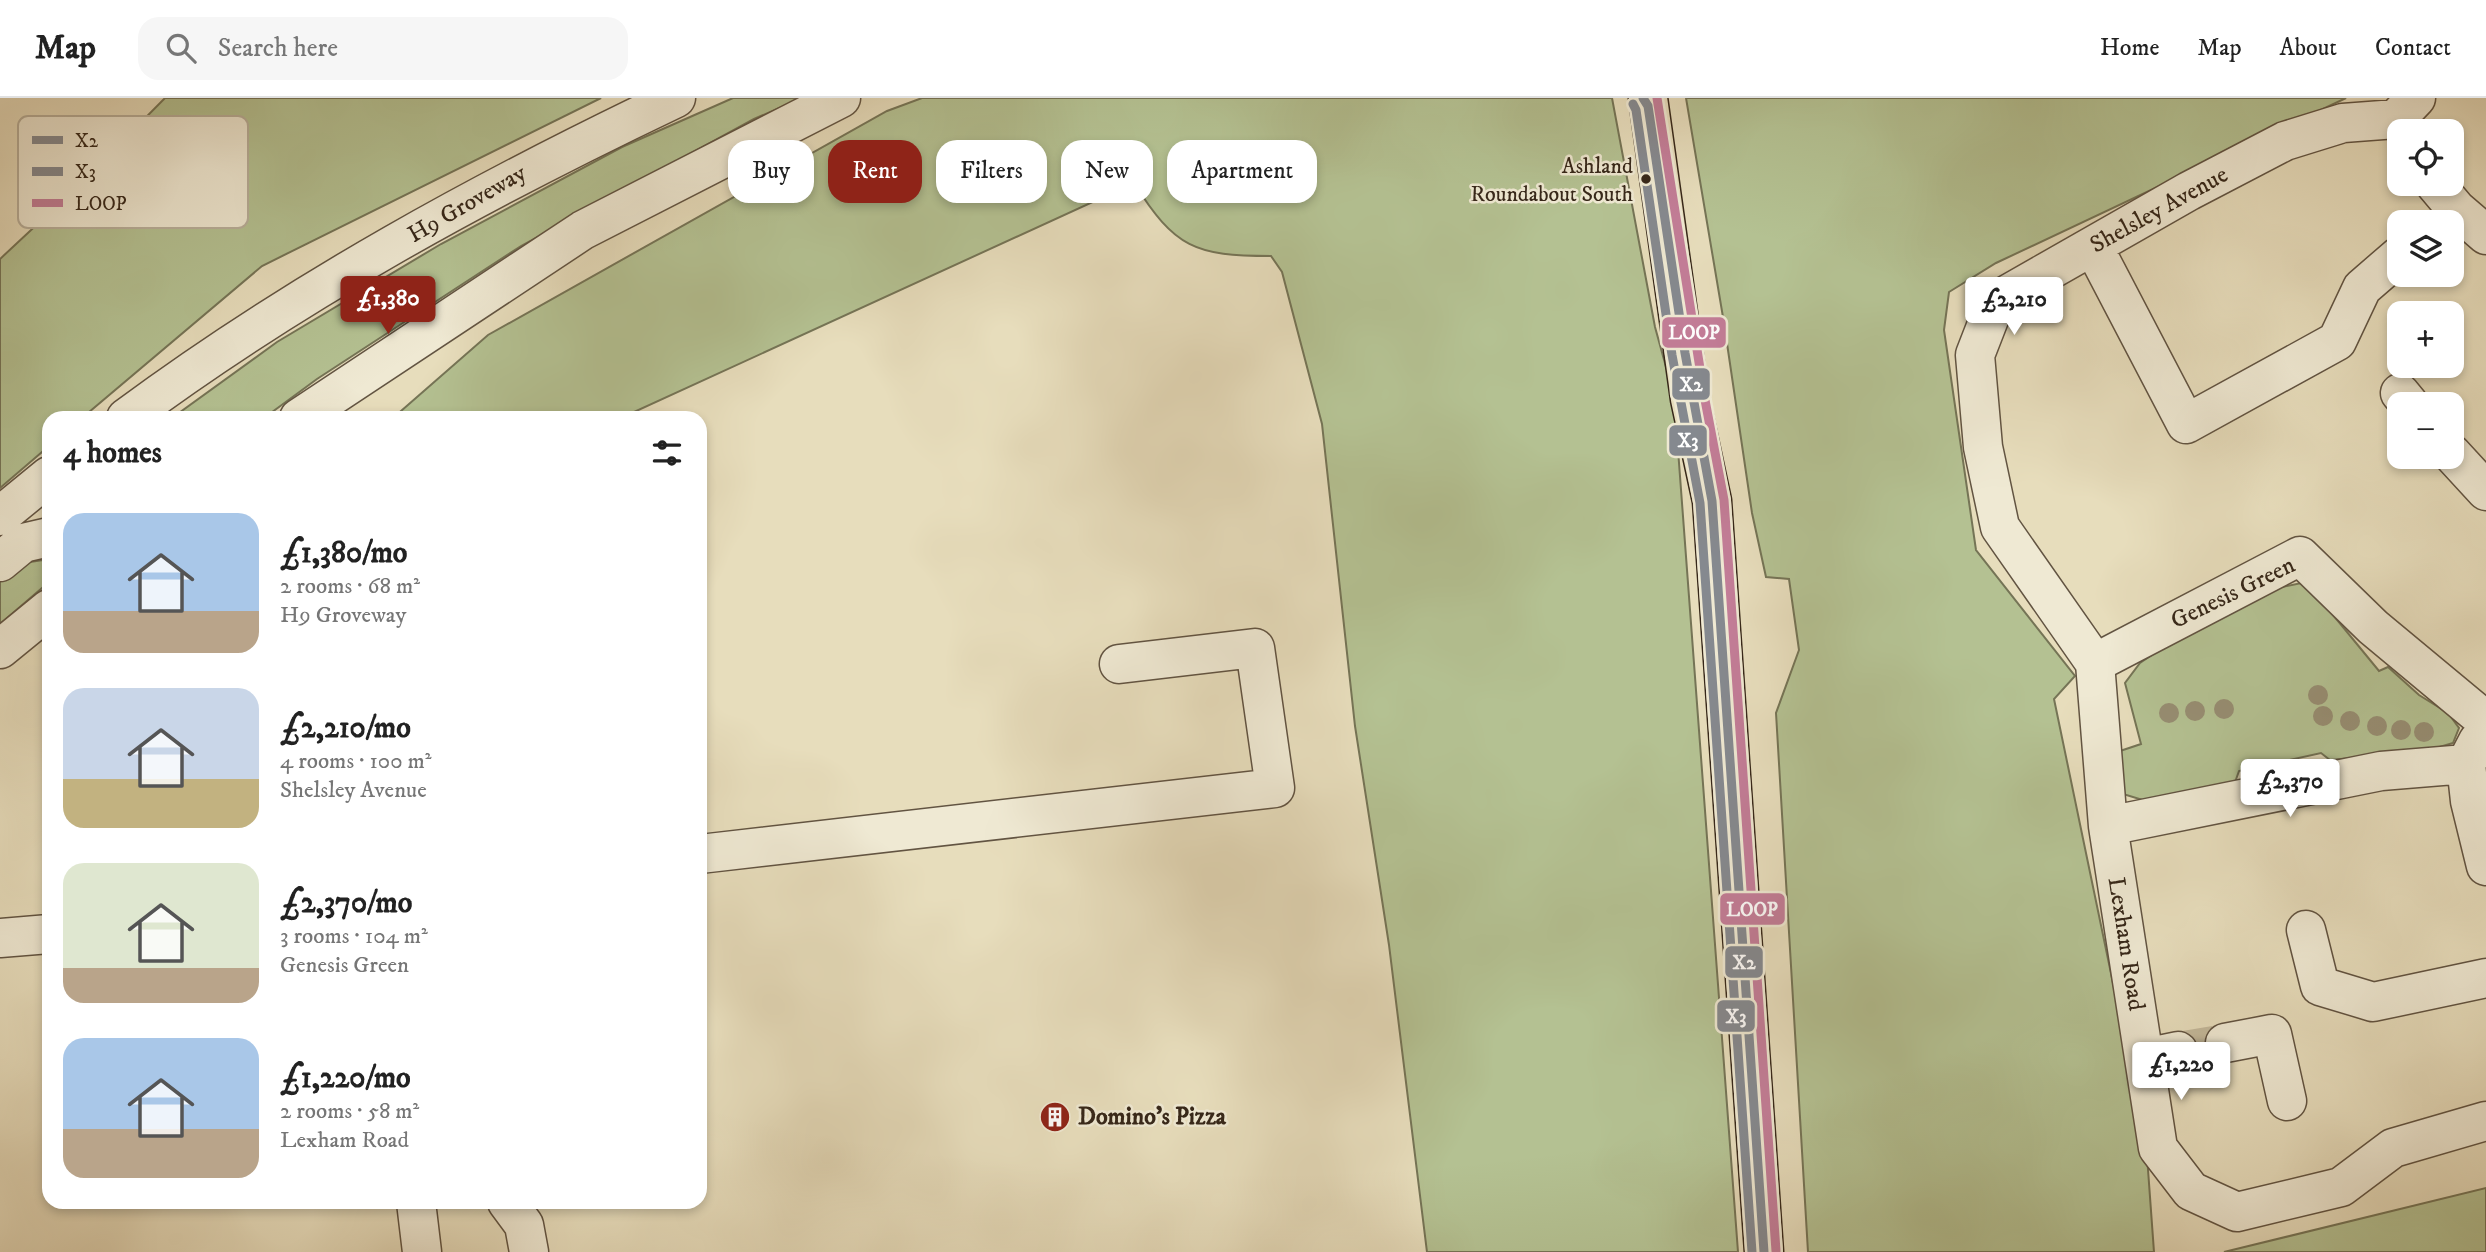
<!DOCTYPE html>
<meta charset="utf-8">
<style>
body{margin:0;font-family:"IM FELL DW Pica",serif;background:#f6f6f6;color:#222;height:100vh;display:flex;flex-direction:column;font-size:26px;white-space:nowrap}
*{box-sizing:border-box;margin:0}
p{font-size:23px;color:#767676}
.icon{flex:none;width:38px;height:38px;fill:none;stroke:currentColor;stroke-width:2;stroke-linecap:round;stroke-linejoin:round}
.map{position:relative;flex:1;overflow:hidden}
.panel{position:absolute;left:42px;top:313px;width:665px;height:798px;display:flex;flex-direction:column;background:#fff;border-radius:21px;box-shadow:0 4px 10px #0003}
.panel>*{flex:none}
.guide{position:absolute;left:728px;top:42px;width:665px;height:63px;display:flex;gap:14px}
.fabs{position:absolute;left:2387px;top:21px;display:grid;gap:14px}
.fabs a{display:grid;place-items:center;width:77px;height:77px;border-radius:14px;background:#fff;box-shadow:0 4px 10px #0003;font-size:35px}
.price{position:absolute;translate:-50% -60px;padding:0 16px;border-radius:7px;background:#fff;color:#222;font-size:23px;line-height:46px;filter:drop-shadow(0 2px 4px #0008)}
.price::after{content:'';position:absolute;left:50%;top:42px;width:21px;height:16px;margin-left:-10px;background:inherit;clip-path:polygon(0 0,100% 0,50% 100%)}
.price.active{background:#8f2418;color:#fff}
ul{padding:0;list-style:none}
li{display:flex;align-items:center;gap:21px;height:175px;padding:0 21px}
li span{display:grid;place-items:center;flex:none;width:196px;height:140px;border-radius:21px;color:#555}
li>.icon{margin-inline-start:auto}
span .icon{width:84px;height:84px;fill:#fffc;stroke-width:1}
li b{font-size:30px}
h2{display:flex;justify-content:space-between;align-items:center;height:84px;padding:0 21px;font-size:30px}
.tag{padding:0 24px;border-radius:21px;background:#fff;box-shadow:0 4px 10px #0003;font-size:24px;line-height:63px}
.tag.active{background:#8f2418;color:#fff}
header{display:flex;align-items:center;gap:42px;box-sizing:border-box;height:98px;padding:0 35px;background:#fff;border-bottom:2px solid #e0e0e0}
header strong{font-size:33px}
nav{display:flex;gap:38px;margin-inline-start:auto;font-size:24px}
.search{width:490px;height:63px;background:#f6f6f6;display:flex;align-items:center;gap:18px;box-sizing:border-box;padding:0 24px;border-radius:21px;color:#767676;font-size:26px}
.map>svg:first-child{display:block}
.green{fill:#b4c192;stroke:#757456;stroke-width:2}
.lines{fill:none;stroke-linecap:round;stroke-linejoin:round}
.minor-tunnel{stroke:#c4b99b;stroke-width:38;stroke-dasharray:38 19;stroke-linecap:butt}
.minor-casing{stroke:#625442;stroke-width:41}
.major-casing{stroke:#362719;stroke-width:41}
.minor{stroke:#efe9d3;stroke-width:38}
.major{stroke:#e7ddbc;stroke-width:38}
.bus-1-casing{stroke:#efe9d3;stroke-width:14}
.bus-2-casing{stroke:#efe9d3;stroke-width:14}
.bus-3-casing{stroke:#efe9d3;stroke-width:14}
.bus-1{stroke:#85898f;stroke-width:9}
.bus-2{stroke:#85898f;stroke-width:9}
.bus-3{stroke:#c37d98;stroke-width:9}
.tree{fill:#978e73}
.bus-dot{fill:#362719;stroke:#efe9d3;stroke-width:2.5}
.labels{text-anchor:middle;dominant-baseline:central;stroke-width:5;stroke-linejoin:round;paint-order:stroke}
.bus-label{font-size:22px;fill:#362719;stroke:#efe9d3;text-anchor:end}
.street-label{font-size:24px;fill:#362719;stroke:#efe9d3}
.poi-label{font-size:24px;font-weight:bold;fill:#362719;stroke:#efe9d3;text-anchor:start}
.key{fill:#efe9d3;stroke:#b8af9b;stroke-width:2}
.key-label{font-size:19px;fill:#362719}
.line-badge{stroke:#efe9d3;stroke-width:2.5}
.badge-label{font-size:19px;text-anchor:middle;font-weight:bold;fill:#fff}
</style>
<header>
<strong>Map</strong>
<div class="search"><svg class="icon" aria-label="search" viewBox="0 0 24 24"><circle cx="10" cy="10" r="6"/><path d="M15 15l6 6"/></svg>Search here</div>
<nav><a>Home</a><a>Map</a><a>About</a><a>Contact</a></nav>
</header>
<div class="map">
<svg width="2486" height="1154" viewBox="0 0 2486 1154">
<rect width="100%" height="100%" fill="#e7ddbc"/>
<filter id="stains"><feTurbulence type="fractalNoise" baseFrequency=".00286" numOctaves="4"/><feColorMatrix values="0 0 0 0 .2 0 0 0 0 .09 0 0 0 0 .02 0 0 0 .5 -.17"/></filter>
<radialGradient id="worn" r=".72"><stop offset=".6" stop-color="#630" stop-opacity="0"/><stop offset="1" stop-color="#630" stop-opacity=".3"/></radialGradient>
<!-- green -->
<path class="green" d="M165,0H601L262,168L82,320H49V348L0,390V161L75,91Z
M733,0H802L754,21L521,148L317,281L264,320H172L277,244L441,146L622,49Z
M922,0H1612L1655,229L1674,298L1738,1154H1427L1389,847L1355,628L1322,326L1282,174L1271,158C1195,158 1175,150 1134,85L621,320H393L488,237L887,13Z
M1686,0H2346L1996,165L1949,194L1944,232L1976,452L2075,578L2054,601L2146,1044L2154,1154H1808L1776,615L1799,552L1789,481L1766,479L1752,415L1724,225Z
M43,462L49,469V484L0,526V483L30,464Z
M2306,484L2379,573L2388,569L2419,597L2448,615L2459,630L2453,645L2426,653L2330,662L2321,655L2239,673L2234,687L2146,703L2123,696L2120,653L2141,646L2125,585L2140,565L2165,548L2273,491Z
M2486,1090V1154H2224Z"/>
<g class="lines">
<!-- minor-tunnel -->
<path class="minor-tunnel" d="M2178,953L2225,945"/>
<!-- minor casing -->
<g class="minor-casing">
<path id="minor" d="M2416,0L2396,21L2343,25L2285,43L2189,93L1996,203L1975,257L1983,349L2000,429L2095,565L2108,728L2158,1050L2191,1093L2237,1114L2341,1089L2393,1050L2486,1023
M2435,86L2456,111L2486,137
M2093,148L2186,326L2337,243L2362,190L2399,158
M2400,295L2409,306
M126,320C297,193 485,91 676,0
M299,320L583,132L841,0
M2452,356L2486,393
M0,418L49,378
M0,464L23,445L49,439
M0,551L49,511
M2095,565L2300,458L2373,529L2486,623
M2478,643L2466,666L2470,703L2486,768
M2108,728L2381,673L2466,666
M700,756L1275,690L1255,550L1119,566
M2306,832L2320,888L2373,904L2486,880
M0,840L49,836
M2225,945L2272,936L2287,1003
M2144,960L2178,953
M416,1104L422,1154
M507,1104L524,1127L529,1154"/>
</g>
<!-- major casing -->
<g class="major-casing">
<path id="major" d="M1648,0L1690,301L1712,403L1764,1154"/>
</g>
<!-- minor -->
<use href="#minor" class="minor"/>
<!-- major -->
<use href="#major" class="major"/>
<!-- bus-1 casing -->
<g class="bus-1-casing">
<path id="bus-1" d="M1643,0L1648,8L1685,255L1712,403L1764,1154"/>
</g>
<!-- bus-2 casing -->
<g class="bus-2-casing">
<path id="bus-2" d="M1633,6L1636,12L1672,257L1700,405L1752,1154"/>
</g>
<!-- bus-3 casing -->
<g class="bus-3-casing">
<path id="bus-3" d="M1657,0L1705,302L1724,402L1776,1153"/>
</g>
<!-- bus-1 -->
<use href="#bus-1" class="bus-1"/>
<!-- bus-2 -->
<use href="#bus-2" class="bus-2"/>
<!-- bus-3 -->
<use href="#bus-3" class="bus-3"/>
</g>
<!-- trees -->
<g class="tree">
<circle cx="2318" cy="597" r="10"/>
<circle cx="2224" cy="611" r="10"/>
<circle cx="2195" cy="613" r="10"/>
<circle cx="2169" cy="615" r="10"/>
<circle cx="2323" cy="618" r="10"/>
<circle cx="2350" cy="623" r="10"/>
<circle cx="2377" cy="628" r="10"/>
<circle cx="2401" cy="632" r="10"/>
<circle cx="2424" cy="634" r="10"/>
</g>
<!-- icons -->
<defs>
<g id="building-disc" transform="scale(1.575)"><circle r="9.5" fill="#8f2418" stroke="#efe9d3"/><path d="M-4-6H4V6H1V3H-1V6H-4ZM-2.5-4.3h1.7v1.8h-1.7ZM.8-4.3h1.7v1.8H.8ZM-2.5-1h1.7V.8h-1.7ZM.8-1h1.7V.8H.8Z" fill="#fff"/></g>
</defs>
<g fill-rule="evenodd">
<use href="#building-disc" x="1055" y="1019"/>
</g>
<!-- markers -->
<circle class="bus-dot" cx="1646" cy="81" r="6"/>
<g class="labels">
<!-- bus labels -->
<g class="bus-label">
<text x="1633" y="68">Ashland<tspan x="1633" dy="28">Roundabout South</tspan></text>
</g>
<!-- street labels -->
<g class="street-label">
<text transform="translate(467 106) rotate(-30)">H9 Groveway</text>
<text transform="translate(2159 112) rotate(-29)">Shelsley Avenue</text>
<text transform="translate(2233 495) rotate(-26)">Genesis Green</text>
<text transform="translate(2126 846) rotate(81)">Lexham Road</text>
</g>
<!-- poi labels -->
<g class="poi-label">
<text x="1078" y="1019">Domino's Pizza</text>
</g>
</g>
<!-- legend -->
<rect x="18" y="18" width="230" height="112" rx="10" class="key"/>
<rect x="32" y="38" width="31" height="8" fill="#85898f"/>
<rect x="32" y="69" width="31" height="9" fill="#85898f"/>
<rect x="32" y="101" width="31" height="8" fill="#c37d98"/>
<g class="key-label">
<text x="75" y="49">X2</text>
<text x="75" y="80">X3</text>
<text x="75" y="112">LOOP</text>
</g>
<g class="line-badge">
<rect x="1661" y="218" width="66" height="33" rx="7" fill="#c37d98"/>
<rect x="1671" y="269" width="40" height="34" rx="7" fill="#85898f"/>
<rect x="1668" y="326" width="40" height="33" rx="7" fill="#85898f"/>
<rect x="1719" y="794" width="67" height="34" rx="7" fill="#c37d98"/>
<rect x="1724" y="847" width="40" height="34" rx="7" fill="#85898f"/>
<rect x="1716" y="901" width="40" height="34" rx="7" fill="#85898f"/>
</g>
<g class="badge-label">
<text x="1694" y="241">LOOP</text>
<text x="1691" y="293">X2</text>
<text x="1688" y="349">X3</text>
<text x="1752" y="818">LOOP</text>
<text x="1744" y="871">X2</text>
<text x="1736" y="925">X3</text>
</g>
<rect width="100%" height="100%" filter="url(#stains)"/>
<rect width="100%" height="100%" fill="url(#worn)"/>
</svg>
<div class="fabs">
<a><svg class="icon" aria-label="locate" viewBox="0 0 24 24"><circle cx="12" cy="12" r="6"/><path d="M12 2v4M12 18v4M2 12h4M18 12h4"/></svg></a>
<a><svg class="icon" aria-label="layers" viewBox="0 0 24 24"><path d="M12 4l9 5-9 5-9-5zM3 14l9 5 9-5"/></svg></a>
<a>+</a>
<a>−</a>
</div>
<b class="price active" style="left:388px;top:238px">£1,380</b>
<b class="price" style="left:2014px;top:239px">£2,210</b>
<b class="price" style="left:2290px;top:721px">£2,370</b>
<b class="price" style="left:2181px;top:1004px">£1,220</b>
<div class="guide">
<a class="tag">Buy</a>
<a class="tag active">Rent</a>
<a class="tag">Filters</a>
<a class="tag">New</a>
<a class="tag">Apartment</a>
</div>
<section class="panel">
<h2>4 homes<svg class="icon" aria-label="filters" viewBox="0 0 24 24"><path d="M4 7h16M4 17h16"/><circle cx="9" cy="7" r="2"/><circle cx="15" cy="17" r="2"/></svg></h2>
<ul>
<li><span style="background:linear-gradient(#a9c7e8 70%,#b9a48a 0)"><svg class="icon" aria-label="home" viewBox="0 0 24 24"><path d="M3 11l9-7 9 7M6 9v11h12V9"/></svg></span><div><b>£1,380/mo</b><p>2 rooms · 68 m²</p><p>H9 Groveway</p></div></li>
<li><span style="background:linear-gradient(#c9d6e8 65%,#c2b280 0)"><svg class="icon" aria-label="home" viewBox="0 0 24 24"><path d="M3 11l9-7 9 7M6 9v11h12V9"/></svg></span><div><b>£2,210/mo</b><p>4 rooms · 100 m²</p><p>Shelsley Avenue</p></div></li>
<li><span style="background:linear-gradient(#dfe7d0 75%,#b9a48a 0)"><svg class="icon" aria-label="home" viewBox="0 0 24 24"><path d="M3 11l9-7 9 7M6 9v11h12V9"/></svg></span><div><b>£2,370/mo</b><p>3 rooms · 104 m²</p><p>Genesis Green</p></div></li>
<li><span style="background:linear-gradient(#a9c7e8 65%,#b9a48a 0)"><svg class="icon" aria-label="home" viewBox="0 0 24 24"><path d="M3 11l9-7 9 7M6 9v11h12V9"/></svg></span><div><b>£1,220/mo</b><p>2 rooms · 58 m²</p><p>Lexham Road</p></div></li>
</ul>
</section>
</div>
